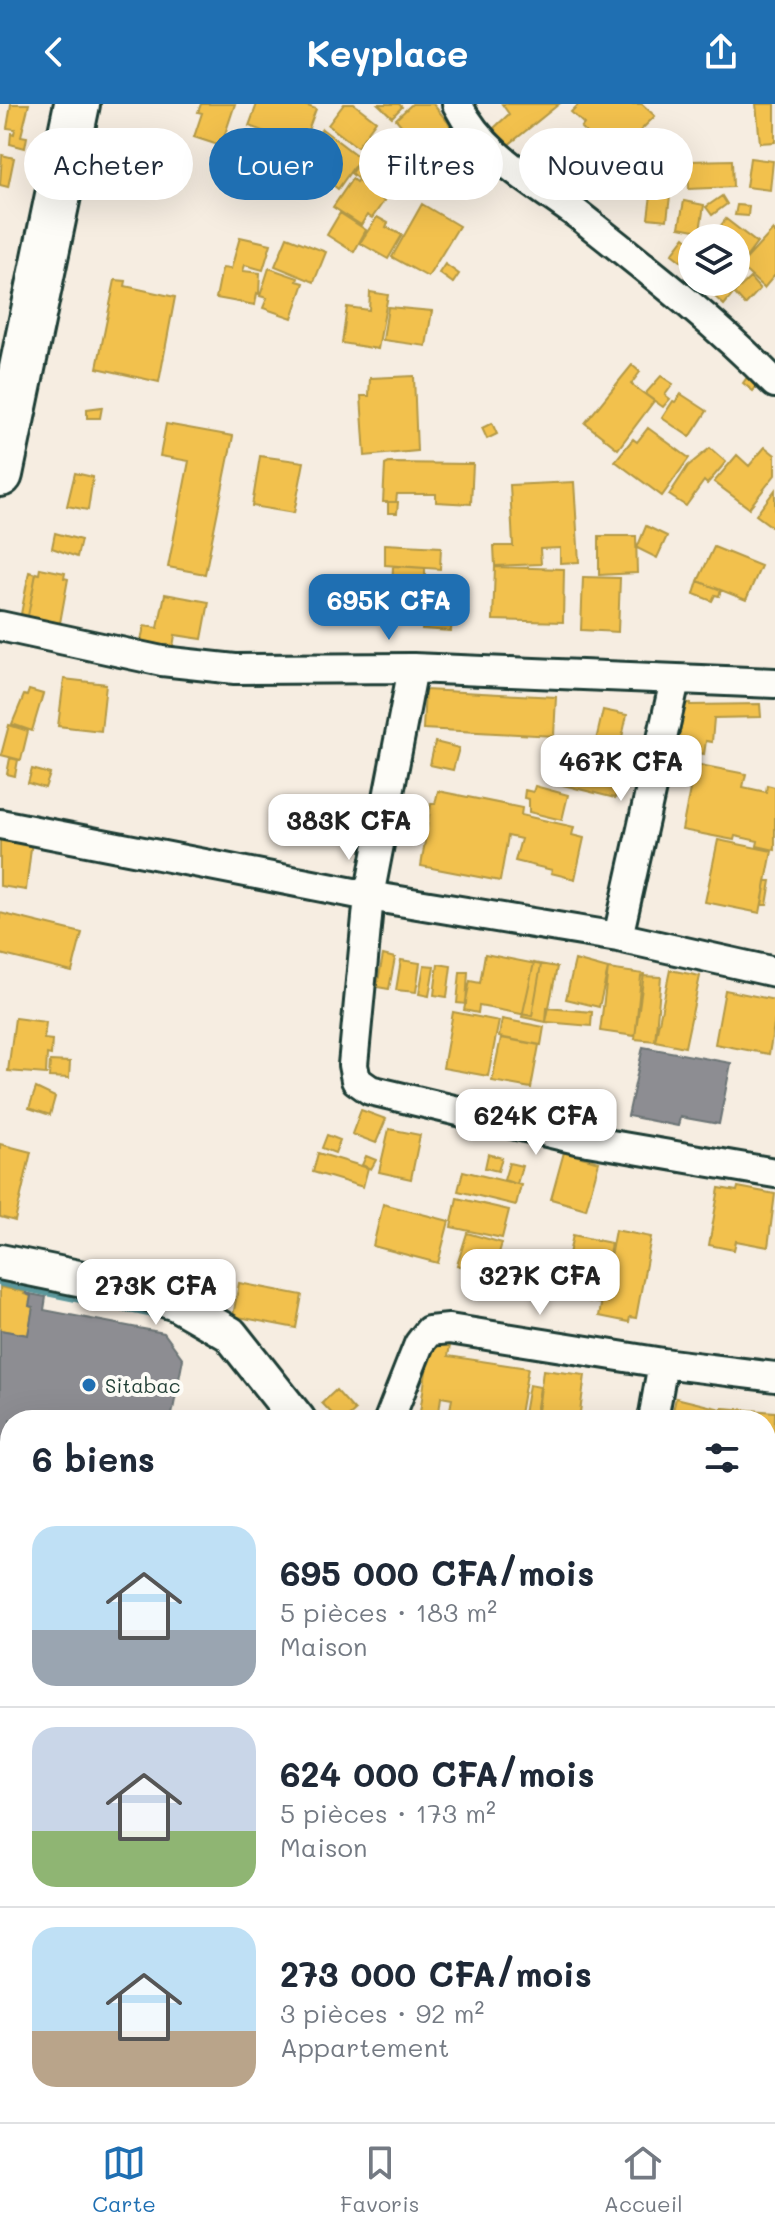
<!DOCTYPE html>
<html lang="fr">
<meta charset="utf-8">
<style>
body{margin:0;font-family:Mali,sans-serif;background:#f2f2f3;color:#1f2937;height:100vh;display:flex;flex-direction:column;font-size:30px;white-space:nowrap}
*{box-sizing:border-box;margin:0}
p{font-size:26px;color:#747a83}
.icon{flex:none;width:44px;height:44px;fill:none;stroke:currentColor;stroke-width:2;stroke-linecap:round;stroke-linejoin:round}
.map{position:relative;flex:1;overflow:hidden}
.drawer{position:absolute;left:0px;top:1306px;width:776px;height:712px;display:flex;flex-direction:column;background:#fff;border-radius:32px 32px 0 0;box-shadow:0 8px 32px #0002}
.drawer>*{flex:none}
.top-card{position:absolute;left:24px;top:24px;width:728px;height:72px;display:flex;gap:16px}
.controls{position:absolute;left:678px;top:120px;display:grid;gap:16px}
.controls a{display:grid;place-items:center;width:72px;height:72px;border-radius:50%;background:#fff;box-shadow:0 8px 32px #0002;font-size:40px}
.price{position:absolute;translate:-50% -68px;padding:0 18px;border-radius:16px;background:#fff;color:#222;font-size:26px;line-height:52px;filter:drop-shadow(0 2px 4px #0008)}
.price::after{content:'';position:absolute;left:50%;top:48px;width:24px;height:18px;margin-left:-12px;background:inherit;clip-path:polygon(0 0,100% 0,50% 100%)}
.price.active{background:#1f6fb2;color:#fff}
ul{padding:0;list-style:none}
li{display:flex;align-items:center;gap:24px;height:200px;padding:0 32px}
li+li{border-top:2px solid #e0e1e3}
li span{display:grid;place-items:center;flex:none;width:224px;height:160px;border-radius:24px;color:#555}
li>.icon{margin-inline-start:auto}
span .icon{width:96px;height:96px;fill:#fffc;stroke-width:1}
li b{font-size:34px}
h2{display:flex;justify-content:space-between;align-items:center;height:96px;padding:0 32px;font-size:34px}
.chip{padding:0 28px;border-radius:36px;background:#fff;box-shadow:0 8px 32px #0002;font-size:28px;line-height:72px}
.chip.active{background:#1f6fb2;color:#fff}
header{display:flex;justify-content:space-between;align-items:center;height:104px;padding:0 32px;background:#1f6fb2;color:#fff;font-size:36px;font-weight:700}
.tabs{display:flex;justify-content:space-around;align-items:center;height:112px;border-top:2px solid #e0e1e3;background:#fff;font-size:22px;color:#747a83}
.tabs a{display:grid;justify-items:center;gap:4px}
.tabs .active{color:#1f6fb2}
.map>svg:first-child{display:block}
.homes{fill:#f2c14e;stroke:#b39946;stroke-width:2}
.schools{fill:#3f88c5;stroke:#35729a;stroke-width:2}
.industry{fill:#8d8d92;stroke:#6c7576;stroke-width:2}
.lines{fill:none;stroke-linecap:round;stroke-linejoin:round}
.stream{stroke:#5c989c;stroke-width:7}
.minor-casing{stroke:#1f3d34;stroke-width:34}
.tertiary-casing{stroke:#1f3d34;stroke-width:40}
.primary-casing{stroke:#1f3d34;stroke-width:50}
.minor{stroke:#fdfcf7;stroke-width:28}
.tertiary{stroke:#fdfcf7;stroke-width:34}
.primary{stroke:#fdfcf7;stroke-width:44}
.poi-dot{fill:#1f6fb2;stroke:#fdfcf7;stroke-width:3}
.labels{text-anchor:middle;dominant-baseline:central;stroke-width:8;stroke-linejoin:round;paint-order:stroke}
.poi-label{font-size:20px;fill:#1f3d34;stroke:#fdfcf7;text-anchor:start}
</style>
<header><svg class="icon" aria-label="back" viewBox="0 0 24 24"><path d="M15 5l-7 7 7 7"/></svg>Keyplace<svg class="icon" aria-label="share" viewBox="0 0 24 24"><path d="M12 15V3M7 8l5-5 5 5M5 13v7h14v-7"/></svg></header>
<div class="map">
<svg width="775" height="2018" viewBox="0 0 775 2018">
<rect width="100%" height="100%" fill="#f6ede1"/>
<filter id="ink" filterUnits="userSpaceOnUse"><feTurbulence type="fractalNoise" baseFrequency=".0125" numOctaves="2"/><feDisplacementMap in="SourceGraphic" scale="16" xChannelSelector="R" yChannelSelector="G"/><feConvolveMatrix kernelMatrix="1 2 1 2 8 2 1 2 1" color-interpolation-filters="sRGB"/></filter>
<g filter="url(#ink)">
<!-- homes -->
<path class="homes" d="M11,0H29L21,32L27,33L25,44L10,40L11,29L14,30L15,25L7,24Z
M201,0H235L221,42L194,33L202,9L198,8Z
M257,0H302L316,5L302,42L249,22Z
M344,0H354L376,17L357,43L328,21Z
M378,0H399L402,3L392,13Z
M433,0L451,22L421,45L396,15L412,0Z
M502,0H559L507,42L494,24L509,10Z
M579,0H642L655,12L613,54L581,24L584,20L571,8Z
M756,0H775V38L760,39Z
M322,25L360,54L338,85L299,54Z
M115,28L151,35L141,78L125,73L124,80L112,77L114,70L107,68Z
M639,39L648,45L640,56L631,50Z
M2,51L14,54L8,83L0,81Z
M750,54L773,57L770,86L746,83Z
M361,56L382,73L371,86L360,76L359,78L384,97L372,114L367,111L361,121L333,103L352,75L356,78L358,75L351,69Z
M667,56L689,58L688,72L666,70Z
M732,56L733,83L689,85L688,57Z
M652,83L671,85L667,116L648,114Z
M722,92L727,100L712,111L706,103Z
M684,97L704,101L700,127L679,123Z
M422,100L459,122L428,173L392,153Z
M737,101L749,102L748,112L735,111Z
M340,109L366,126L354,148L327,131Z
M377,113L388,119L386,123L402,131L388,155L360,139Z
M726,115L757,139L739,163L736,160V134H711Z
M773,126L775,128V171L764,184L740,162Z
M240,133L271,140L263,166L245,161L243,167L260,169L259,190L257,189L255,201L216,194L222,164L231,165Z
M287,133L326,148L314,178L275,162Z
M685,133L692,139V166L672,150Z
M445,160L459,170L453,179L439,169Z
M269,164L298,174L297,177L304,179L292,214L263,204L267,194L260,192Z
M750,174L760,185L745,201L734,189Z
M115,176L126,177L125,182L175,193L159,278L97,264Z
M705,178H722L734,189L724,201L702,181Z
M370,188L388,191L378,245L342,239L347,203L369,206Z
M388,203L432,207L426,242L383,236Z
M632,261L640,268L631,280L654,297L618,345L585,319Z
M753,265L763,274L753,287L743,279Z
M414,272L417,347L365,352L361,292H369L370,274Z
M661,272L673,280L665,291L670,295L663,303L645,290Z
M681,290L707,307L690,333L662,314L673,297L675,298Z
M102,303L100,314H87V305Z
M492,319L497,330L487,335L482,324Z
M166,320L233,332L205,470L168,463L189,357L160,352Z
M648,324L689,354L662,392L615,357L633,335L637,338Z
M765,343L775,351V371L749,404L714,378L737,351L749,362Z
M710,344L726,358L707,380L704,377L686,402L669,391L688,362Z
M260,352L304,358L294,409L252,402Z
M389,359L473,360L471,400L436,398V390H397L396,398H383L385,361Z
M75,369L93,373L88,406L67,402Z
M574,378L579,458L560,459V444L540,445L541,460L495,462L494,442H513L510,381Z
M775,386V425L756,411Z
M388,398H398L397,409H388Z
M646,422L667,432L657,454L637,444Z
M55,429L81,436L77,453L52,444Z
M599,432H636L637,469L599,471Z
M385,440L441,443L440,465L385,461Z
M714,443L761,462L746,496L698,477Z
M393,462L425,464V487L392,485Z
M495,463L564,465L563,518L493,516Z
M40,464L65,469L64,474L68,475L60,519L28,512L36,469L39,470Z
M29,468L36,470L28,512L21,510Z
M583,473L620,474L618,528L581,526Z
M425,477L454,479L451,527L422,525Z
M698,477L721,486L719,492L715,491L712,497L694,490Z
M165,490L209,498L202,535L175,531L173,543L141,537L144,522L158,524Z
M64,575L106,580L101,627L58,622Z
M29,586L43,590L32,627L12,620L24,591L27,592Z
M425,586L556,593L554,632L423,625Z
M690,599V601L760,600L761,613L714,614L712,638L706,637L704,650L675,644L682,600Z
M603,606L627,611L618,651L594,645Z
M9,621L28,627L21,656L1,651Z
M435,638L459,644L453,666L430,661Z
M569,639L625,652L615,694L559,680Z
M10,654L18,656L15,672L7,670Z
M695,660L746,670L743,683L766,688L767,681L775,683V746L757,742L758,737L735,732L734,736L682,726Z
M32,665L50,670L45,684L28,679Z
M535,682L568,691L562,716L529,708V695L524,694L525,686L533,688Z
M438,687L522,704L521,711L574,723L572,731L584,734L575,775L551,769L552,766L515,757L521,735L508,732L500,777L421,762L431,700H435Z
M0,732L32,736L26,786L0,782Z
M718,736L772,747L760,809L705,798Z
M766,777H771L767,801H762Z
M0,809L82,829L72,868L0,850Z
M485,850L541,861L532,912L479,902L478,909L464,906L470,877L480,879Z
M383,851L395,854L389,885L377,883Z
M401,856L420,859L416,888L396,886Z
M575,856L608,865L599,903L566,895Z
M534,859L557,863L546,918L522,913Z
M438,860L451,862L447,893L434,891Z
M424,861L434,862L429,892L419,890Z
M608,865L644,870L635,932L600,927Z
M670,866L700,872L685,943L655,937Z
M460,868H468L466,900L457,899Z
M641,872L661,873L655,937L635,935Z
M725,886L775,896V915L769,950L715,940Z
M547,904L592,908L591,922L546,918Z
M453,908L499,917L488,972L443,964Z
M15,914L46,918L44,935L52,936L51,951L47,950L46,970L8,967Z
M502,915L544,923L541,941L499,933Z
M501,934L539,941L531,984L492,977Z
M50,957L70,958L69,974L49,973Z
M36,984L55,993L50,1011L29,1004Z
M361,1006L386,1015L376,1039L352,1030Z
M389,1025L420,1031L411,1075L379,1068Z
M327,1031L340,1036L335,1049L322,1044Z
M0,1040L31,1048L15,1117L0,1113Z
M564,1048L599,1058L586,1105L551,1095Z
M318,1049L368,1064L363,1083L313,1068Z
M488,1050L502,1054L498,1067L485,1064Z
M366,1052L376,1056L371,1065L362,1061Z
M509,1059L522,1062L517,1080L504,1076Z
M463,1067L521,1081L516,1101L458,1087Z
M738,1083L775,1090L768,1143L736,1137L734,1146L709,1141L719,1084L737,1087Z
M457,1094L509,1106L502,1134L451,1123Z
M383,1100L449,1117L438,1159L373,1142Z
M615,1126L651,1133L636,1214L630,1213L629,1218L599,1212Z
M467,1129L502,1139L492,1172L457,1161Z
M573,1131L611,1139L608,1157L569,1150Z
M576,1162L605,1167L599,1199L570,1194Z
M202,1163L220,1167L215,1187L198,1183Z
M239,1179L302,1191L296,1224L233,1212Z
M0,1183L25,1188L24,1190L31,1192L29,1202L33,1204L28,1231L0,1226Z
M430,1240L450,1242L448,1252L528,1264L519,1316H448L452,1295L441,1293L438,1316L419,1315Z
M543,1266L585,1271L579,1316H537Z
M529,1281L540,1283L535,1316H523Z
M336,1286L355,1307L345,1316H338L322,1299Z
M676,1294L721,1305L718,1316H671Z
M723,1304L775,1308L774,1367L766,1366V1316H722Z
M766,1447L775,1449V1517L766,1515Z
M766,1530L775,1532V1600L766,1598Z
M766,1616L775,1617V1667L766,1666Z
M766,1671L775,1672V1707L766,1706Z
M766,1734L775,1741V1746L768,1755Z
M766,1869L775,1877V1916L766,1926Z
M0,1907L10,1910V1957L0,1954Z
M766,1958L775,1968V2018H753L744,2008H766Z
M91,2008H120V2018L90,2015Z
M198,2008H213L218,2012L213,2018H190Z
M218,2008H245L238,2018H233Z
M268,2008H286L299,2018H260Z
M291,2008H330L341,2017L304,2018Z
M613,2008H662L674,2018H604Z"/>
<!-- schools -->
<path class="schools" d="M30,1307L78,1316H28Z
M10,1361V1831L0,1829V1413Z"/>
<!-- industry -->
<path class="industry" d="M643,943L731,959L719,1020L680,1013L678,1022L628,1012Z
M25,1189L46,1193L44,1206L164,1229L183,1255L171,1316H78L30,1307L28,1316H10V1352L0,1350V1226L28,1231L33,1203L29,1202L31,1192Z"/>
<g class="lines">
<!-- stream -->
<path class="stream" d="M0,1179L156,1211"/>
<!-- minor casing -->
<g class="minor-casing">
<path id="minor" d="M457,0C485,55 534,77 581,113C648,166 715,218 775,279
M0,522L162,557L235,565L413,564L775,579
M413,564L369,792L353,961L356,976L370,986L576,1035L775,1069
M0,720L369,792L618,833L775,868
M618,833L675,576
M389,1316L419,1240L429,1227L449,1225L663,1259L775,1273
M653,1316L663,1259
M766,1832L775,1823
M407,2008L417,2018
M0,2017L7,2018
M164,2018L173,2008
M586,2018L596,2008"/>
</g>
<!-- tertiary casing -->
<g class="tertiary-casing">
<path id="tertiary" d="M0,1158L137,1186L176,1199L230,1230L298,1316
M766,1790L775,1798"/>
</g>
<!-- primary casing -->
<g class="primary-casing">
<path id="primary" d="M0,370L77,0"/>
</g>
<!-- minor -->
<use href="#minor" class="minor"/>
<!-- tertiary -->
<use href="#tertiary" class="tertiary"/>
<!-- primary -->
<use href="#primary" class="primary"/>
</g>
</g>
<!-- markers -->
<circle class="poi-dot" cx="89" cy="1281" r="8"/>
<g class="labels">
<!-- poi labels -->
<g class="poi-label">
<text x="105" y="1281">Sitabac</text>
</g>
</g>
</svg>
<div class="controls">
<a><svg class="icon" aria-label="layers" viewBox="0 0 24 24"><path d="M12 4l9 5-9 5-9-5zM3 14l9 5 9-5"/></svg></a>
</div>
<b class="price active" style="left:389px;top:538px">695K CFA</b>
<b class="price" style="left:621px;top:699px">467K CFA</b>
<b class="price" style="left:349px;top:758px">383K CFA</b>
<b class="price" style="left:536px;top:1053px">624K CFA</b>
<b class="price" style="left:540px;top:1213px">327K CFA</b>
<b class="price" style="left:156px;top:1223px">273K CFA</b>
<div class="top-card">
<a class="chip">Acheter</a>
<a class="chip active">Louer</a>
<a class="chip">Filtres</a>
<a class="chip">Nouveau</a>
</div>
<section class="drawer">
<h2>6 biens<svg class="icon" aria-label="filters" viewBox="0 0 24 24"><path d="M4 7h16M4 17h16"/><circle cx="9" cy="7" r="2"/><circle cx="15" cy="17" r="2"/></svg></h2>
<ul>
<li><span style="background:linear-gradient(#bfe0f5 65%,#9aa5b1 0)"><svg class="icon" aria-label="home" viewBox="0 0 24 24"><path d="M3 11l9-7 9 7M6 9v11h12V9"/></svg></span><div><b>695 000 CFA/mois</b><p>5 pièces · 183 m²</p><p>Maison</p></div></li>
<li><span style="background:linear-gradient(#c9d6e8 65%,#8fb573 0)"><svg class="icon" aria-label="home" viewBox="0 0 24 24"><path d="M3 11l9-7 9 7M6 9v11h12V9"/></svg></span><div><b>624 000 CFA/mois</b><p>5 pièces · 173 m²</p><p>Maison</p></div></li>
<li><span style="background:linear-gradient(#bfe0f5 65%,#b9a48a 0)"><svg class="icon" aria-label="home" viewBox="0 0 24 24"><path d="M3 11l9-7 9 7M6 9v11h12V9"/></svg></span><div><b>273 000 CFA/mois</b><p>3 pièces · 92 m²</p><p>Appartement</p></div></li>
</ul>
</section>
</div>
<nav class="tabs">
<a class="active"><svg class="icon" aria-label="map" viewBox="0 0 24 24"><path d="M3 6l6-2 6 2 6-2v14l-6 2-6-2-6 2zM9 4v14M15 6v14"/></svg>Carte</a>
<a><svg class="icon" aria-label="saved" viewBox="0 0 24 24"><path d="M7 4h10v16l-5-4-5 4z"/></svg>Favoris</a>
<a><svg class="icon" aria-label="home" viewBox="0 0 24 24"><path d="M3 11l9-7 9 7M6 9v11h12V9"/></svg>Accueil</a>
</nav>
